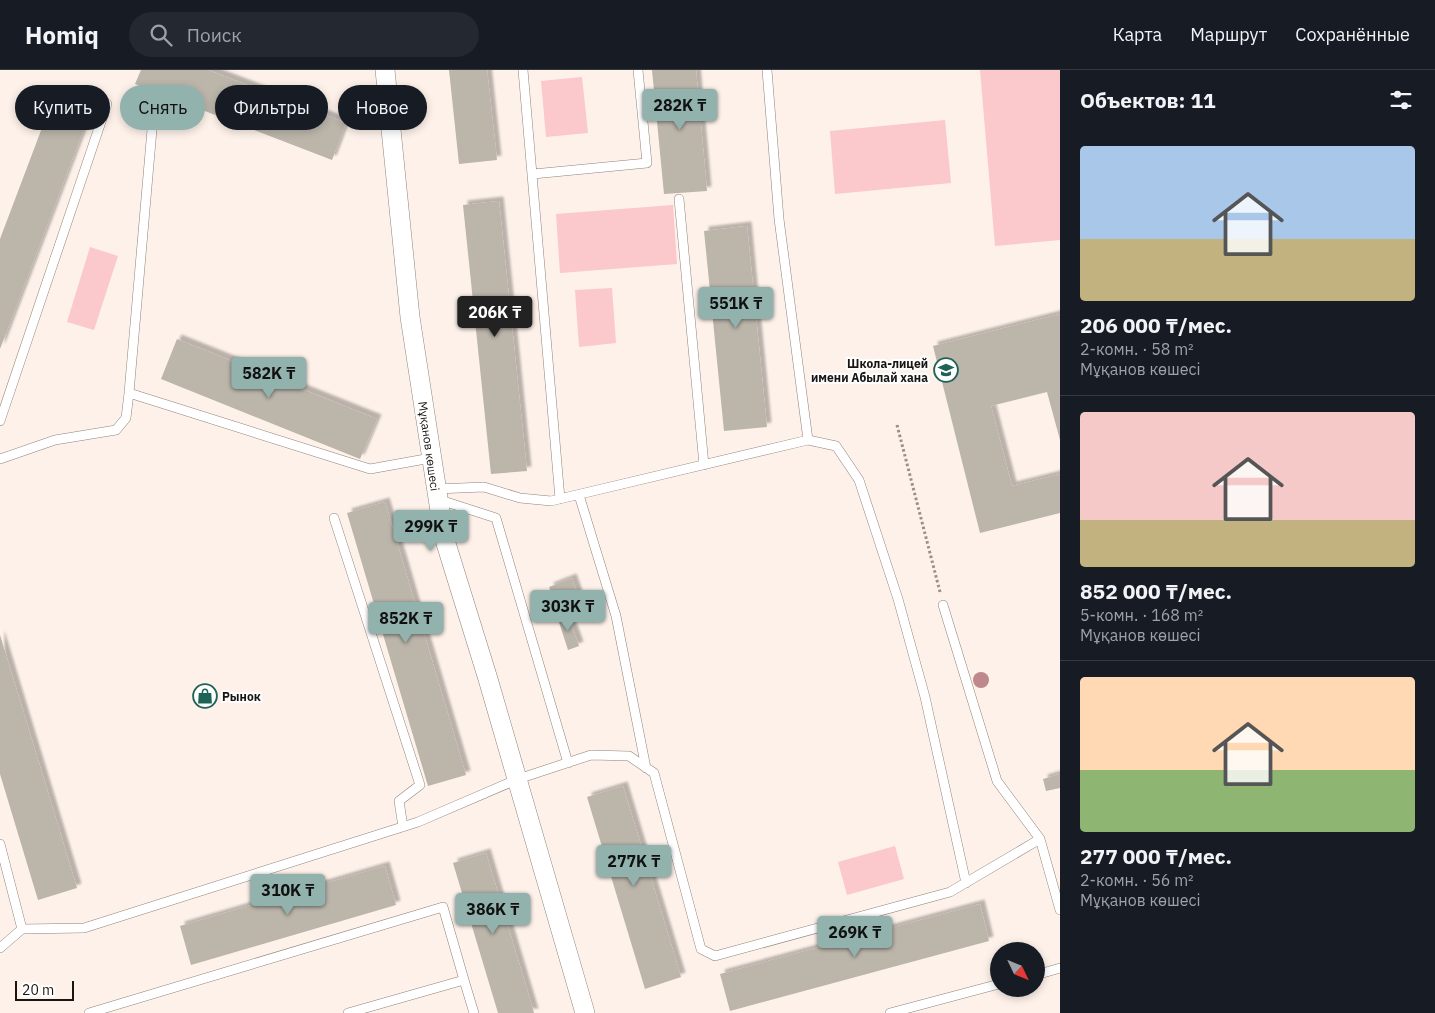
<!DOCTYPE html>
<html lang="ru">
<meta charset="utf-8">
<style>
body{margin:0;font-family:"IBM Plex Sans",sans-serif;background:#242831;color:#f1f3f6;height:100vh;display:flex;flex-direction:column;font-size:19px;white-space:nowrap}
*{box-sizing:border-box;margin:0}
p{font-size:16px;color:#9ea1a6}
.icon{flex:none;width:28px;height:28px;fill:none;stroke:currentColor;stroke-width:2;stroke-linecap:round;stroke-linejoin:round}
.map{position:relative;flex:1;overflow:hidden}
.panel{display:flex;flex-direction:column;background:#171b24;width:375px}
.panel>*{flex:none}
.guide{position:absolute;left:15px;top:15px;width:475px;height:45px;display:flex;gap:10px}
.needle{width:32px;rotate:133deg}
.buttons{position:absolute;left:990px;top:872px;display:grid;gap:10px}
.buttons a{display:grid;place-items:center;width:55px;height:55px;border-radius:50%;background:#171b24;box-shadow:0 2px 8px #0003;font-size:25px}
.scale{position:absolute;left:15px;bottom:12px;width:59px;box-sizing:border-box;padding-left:5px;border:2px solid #191512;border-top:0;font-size:14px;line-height:18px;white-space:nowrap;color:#191512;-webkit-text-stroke:4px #fff;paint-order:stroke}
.price{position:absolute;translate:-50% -42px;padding:0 11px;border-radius:5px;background:#92b2ae;color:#111;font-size:16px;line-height:32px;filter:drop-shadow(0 1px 2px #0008)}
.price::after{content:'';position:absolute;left:50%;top:30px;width:15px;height:11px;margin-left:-8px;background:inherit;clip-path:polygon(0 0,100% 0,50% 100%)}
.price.selected{background:#222;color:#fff}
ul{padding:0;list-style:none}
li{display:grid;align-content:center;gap:10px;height:265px;padding:0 20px}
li+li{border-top:1px solid #363941}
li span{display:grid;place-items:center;height:155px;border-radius:5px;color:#555}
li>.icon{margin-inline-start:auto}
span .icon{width:90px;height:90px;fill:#fffc;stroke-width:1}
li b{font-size:21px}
h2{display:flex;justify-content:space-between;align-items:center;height:60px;padding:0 20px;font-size:21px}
.pill{padding:0 18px;border-radius:22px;background:#171b24;box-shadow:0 2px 8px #0003;font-size:18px;line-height:45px}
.pill.selected{background:#92b2ae;color:#111}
header{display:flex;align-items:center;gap:30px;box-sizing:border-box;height:70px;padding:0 25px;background:#171b24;border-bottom:1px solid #363941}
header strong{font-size:24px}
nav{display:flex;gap:28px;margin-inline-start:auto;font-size:18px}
.search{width:350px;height:45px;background:#242831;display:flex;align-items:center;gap:12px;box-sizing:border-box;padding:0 18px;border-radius:28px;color:#9ea1a6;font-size:19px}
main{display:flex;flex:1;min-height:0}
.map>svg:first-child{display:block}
.green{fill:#fbc8cc}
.building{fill:#bbb5aa;filter:url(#shadow)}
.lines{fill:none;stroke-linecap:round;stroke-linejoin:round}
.service-casing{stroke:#8e847c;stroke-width:10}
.minor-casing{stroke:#8e847c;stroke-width:20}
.path{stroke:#99908a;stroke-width:3;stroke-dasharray:2.5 2.5;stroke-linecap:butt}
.service{stroke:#fff;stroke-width:9}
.minor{stroke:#fff;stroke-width:19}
.tree{fill:#bf888d}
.labels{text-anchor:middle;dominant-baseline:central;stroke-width:4;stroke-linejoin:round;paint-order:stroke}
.poi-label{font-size:12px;font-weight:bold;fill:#191512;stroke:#fff;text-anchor:end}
.street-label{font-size:12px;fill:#191512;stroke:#fff}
</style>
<header>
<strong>Homiq</strong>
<div class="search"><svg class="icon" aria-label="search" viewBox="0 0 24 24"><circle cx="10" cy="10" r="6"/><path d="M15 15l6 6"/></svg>Поиск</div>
<nav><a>Карта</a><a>Маршрут</a><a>Сохранённые</a></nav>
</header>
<main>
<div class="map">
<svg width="1060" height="943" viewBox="0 0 1060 943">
<defs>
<filter id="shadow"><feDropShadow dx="4.5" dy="-4.5" stdDeviation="1" flood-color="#0004"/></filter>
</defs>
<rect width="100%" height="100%" fill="#fdf1e9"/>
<!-- green -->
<path class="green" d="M980,0H1060V170L995,176Z
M582,7L588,63L546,67L541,11Z
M945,50L951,113L835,124L830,61Z
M673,135L677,194L560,203L556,144Z
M90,177L118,186L94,260L67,252Z
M612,218L616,273L579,277L575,220Z
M895,776L904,809L847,825L838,792Z"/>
<!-- building -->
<path class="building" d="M141,0H208L346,53L332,90L135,14Z
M449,0H487L497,90L459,94Z
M652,0H696L707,121L664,124Z
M51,34L88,48L0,279V169Z
M499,131L527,401L491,404L463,135Z
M747,156L767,357L724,361L704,161Z
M1060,244V370L1047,322L991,336L1012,416L1060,404V443L980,463L933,276Z
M177,269L377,349L360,389L161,309Z
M385,432L466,705L428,716L347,443Z
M572,508L578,525L556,534L549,517Z
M567,543L579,576L568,580L557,546Z
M0,565L77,818L38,830L0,704Z
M1060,704V718L1046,721L1043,709Z
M623,716L681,907L645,919L587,727Z
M486,783L534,943H498L453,793Z
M385,796L396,835L191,895L180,856Z
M980,834L989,871L730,941L720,904Z"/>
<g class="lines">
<!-- service casing -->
<g class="service-casing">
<path id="service" d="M523,0L560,429
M767,0L779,149L808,370
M533,104L647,93L638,0
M679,129L704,395
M129,323L370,399L431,388
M0,351L107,34
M0,389L55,370L116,360L126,348L129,323L153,48
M436,419L484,417L520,428L551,431L808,370L836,376L859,410L898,529L925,627L966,813
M579,425L616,546L646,698
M437,429L496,448L568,693
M334,448L420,715L399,731L403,757
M943,535L997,711L1040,769L1060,840
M0,774L22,859L84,858L418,752L518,709L591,685L629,686L654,703L701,879L715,886L950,822L1040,769
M0,878L22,859
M1036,905L1060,898
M89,943L443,837L464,910
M348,943L464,910L474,943
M890,943L999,914"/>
</g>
<!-- minor casing -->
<g class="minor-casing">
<path id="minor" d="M385,0L410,247L444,467L488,609L585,943"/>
</g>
<!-- path -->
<path class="path" d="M897,355L940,522"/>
<!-- service -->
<use href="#service" class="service"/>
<!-- minor -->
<use href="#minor" class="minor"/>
</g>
<!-- trees -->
<circle class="tree" cx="981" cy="610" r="8"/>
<!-- icons -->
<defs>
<g id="school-ring" transform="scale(1.25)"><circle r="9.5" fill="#fff" stroke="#1d6356" stroke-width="1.5"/><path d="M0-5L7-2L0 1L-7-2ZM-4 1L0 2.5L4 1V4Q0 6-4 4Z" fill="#1d6356"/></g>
<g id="shop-ring" transform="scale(1.25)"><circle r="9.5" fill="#fff" stroke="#1d6356" stroke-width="1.5"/><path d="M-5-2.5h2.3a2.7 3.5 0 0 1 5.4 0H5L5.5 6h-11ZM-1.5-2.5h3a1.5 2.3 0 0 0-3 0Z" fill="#1d6356"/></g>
</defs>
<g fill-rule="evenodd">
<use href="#school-ring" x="946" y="300"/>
<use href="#shop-ring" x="205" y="626"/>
</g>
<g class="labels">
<!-- poi labels -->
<g class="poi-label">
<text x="928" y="293">Школа-лицей<tspan x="928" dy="14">имени Абылай хана</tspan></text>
<text x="222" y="626" text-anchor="start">Рынок</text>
</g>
<!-- street labels -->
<g class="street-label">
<text transform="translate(429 376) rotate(82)">Мұқанов көшесі</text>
</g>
</g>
</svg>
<div class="buttons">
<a><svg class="needle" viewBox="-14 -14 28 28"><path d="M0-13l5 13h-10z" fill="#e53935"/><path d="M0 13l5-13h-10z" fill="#9ea1a6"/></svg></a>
</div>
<div class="scale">20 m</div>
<b class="price" style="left:680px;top:61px">282K ₸</b>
<b class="price" style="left:736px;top:259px">551K ₸</b>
<b class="price selected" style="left:495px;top:268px">206K ₸</b>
<b class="price" style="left:269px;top:329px">582K ₸</b>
<b class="price" style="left:431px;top:482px">299K ₸</b>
<b class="price" style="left:568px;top:562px">303K ₸</b>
<b class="price" style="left:406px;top:574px">852K ₸</b>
<b class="price" style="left:634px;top:817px">277K ₸</b>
<b class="price" style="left:288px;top:846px">310K ₸</b>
<b class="price" style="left:493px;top:865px">386K ₸</b>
<b class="price" style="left:855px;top:888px">269K ₸</b>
<div class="guide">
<a class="pill">Купить</a>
<a class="pill selected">Снять</a>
<a class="pill">Фильтры</a>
<a class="pill">Новое</a>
</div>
</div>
<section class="panel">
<h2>Объектов: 11<svg class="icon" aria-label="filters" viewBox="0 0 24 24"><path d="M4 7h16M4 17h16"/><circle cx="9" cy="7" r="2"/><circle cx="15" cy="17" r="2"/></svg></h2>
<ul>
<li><span style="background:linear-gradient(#a9c7e8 60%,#c2b280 0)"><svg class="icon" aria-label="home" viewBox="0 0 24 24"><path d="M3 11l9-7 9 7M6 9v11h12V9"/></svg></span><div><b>206 000 ₸/мес.</b><p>2-комн. · 58 m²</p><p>Мұқанов көшесі</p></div></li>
<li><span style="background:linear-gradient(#f6c9c9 70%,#c2b280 0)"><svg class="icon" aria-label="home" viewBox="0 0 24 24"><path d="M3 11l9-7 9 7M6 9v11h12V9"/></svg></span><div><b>852 000 ₸/мес.</b><p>5-комн. · 168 m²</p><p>Мұқанов көшесі</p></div></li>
<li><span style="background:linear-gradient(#ffd9b3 60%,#8fb573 0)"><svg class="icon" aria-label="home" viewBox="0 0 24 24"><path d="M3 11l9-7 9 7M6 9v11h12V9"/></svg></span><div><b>277 000 ₸/мес.</b><p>2-комн. · 56 m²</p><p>Мұқанов көшесі</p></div></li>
</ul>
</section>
</main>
